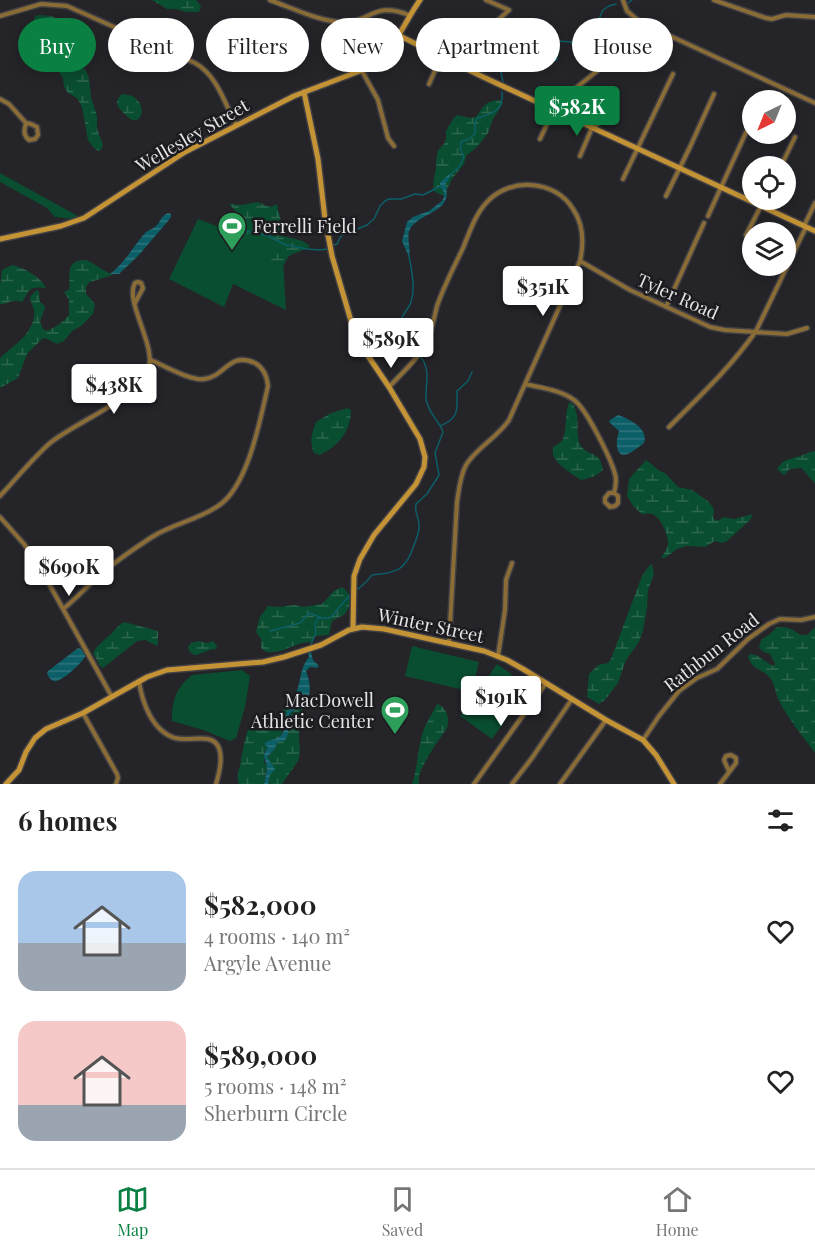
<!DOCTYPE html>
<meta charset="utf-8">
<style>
body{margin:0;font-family:"Playfair Display",serif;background:#f2f2f2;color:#222;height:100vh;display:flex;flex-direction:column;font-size:22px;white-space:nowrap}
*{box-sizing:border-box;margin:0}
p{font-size:20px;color:#767676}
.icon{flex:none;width:33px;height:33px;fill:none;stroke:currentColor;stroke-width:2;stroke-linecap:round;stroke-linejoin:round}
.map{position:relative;height:784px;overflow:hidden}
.panel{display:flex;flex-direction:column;background:#fff;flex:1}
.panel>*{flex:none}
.banner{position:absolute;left:18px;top:18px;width:780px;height:54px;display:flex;gap:12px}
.needle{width:39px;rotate:223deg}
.controls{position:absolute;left:742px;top:90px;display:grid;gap:12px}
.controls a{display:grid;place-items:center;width:54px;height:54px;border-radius:50%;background:#fff;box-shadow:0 3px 15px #0003;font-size:30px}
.price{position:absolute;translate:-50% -51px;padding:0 14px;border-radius:6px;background:#fff;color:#222;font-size:20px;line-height:39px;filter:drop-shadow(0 2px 3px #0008)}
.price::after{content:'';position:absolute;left:50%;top:36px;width:18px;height:14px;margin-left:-9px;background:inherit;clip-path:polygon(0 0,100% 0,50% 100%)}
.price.current{background:#0b8043;color:#fff}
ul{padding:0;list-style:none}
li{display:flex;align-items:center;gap:18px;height:150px;padding:0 18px}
li span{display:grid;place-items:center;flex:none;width:168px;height:120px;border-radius:18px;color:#555}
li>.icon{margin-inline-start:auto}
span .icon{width:72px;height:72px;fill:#fffc;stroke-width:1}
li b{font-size:26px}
h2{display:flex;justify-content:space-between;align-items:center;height:72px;padding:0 18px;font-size:26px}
.chip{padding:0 21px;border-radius:27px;background:#fff;box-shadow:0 3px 15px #0003;font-size:21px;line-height:54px}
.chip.current{background:#0b8043;color:#fff}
.menu{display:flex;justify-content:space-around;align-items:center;height:84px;border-top:2px solid #e0e0e0;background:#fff;font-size:16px;color:#767676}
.menu a{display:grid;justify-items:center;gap:3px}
.menu .current{color:#0b8043}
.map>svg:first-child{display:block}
.green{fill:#0a4e31}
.wetland{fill:url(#wetland-marsh)}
.water{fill:url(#water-rules)}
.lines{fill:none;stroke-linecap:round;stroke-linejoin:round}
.stream{stroke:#0c5e67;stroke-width:1.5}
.street-casing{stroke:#403f43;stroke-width:7}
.secondary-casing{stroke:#403f43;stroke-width:8}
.street{stroke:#8a6c36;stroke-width:4}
.secondary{stroke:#c49335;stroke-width:5}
.labels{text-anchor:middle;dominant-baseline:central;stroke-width:5;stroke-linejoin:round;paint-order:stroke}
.street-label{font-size:18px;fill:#e4e3e6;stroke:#1c1b20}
.poi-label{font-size:18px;fill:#e4e3e6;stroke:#1c1b20;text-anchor:start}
</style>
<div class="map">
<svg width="815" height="784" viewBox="0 0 815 784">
<defs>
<pattern id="wetland-marsh" width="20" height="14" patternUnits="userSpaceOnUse" patternTransform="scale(1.5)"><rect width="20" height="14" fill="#0a4e31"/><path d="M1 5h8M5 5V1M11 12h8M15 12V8" fill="none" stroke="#2e674f"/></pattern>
<pattern id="water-rules" width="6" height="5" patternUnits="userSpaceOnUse" patternTransform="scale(1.5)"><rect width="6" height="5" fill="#0c5e67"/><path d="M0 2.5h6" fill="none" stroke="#2f757d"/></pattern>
</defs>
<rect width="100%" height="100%" fill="#252429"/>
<!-- green -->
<path class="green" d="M0,173L85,220L55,217L47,208L0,182Z
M277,204L282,241L286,310L233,284L224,307L169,279L198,219L224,229Z
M412,646L479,662L472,692L405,676Z
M497,664L529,687L492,739L460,716Z
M242,670L250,676L245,707L236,738L230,741L203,730L172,721C171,702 177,686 192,675Z"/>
<!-- wetland -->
<path class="wetland" d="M152,0H196L201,6L199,12H186L176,9H167Z
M40,15L52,16L58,20L57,33L62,43L86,71L89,78L91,97L97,116V129L103,145L101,150L98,151L93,147L88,140L82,107L77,98L68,93L64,87L63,78L51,61L45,41L34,21L35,16Z
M555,41L559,46C560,52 559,56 555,60L545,59L537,70L529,71L526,64L527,55L535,48L550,47Z
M122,94C130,95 134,95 139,102C144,108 142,122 133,120C129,120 116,106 117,103C117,100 120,96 122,94Z
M499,100L503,103L493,119L488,133L478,146L466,156L464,164L452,179L444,196L435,192L433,189L434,177L436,169V162L438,150L444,144L446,139V131L453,119L457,115L470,118L476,117C484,106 484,102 499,100Z
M258,202L267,206L275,207C286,221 276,223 281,236C290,238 303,239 310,246L308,248L293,254L289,256L282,267L278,268L270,261V249L265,240L247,234L238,228C240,216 238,213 229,204L241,205Z
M86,260C96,264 103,271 113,275L90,282L86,286V294L95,304L93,314L81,326L72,331L64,341L57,344L45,338L42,339L27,354L18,378L0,388V358C9,349 24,340 30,328C33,323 35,315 34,310C31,299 26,299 37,290L39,292L40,302L44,305L45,308L40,321L43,329L47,331C56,327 63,322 69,315V300L64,292L69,290C71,275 64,260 86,260Z
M12,265C23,267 41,277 46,288C28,286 31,289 22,302C10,298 8,305 0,304V285L2,270Z
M569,403H572C582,416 574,435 581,446C589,458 600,449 603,470L595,476L582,480C574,476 558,465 554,457C552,454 553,451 553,447C556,445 559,444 561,442C568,433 564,414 569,403Z
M348,408L351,410C351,431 338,447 319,455L314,453C309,442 312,432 316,422L331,413Z
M815,451V483C809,479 807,472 801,468L790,469L784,475L781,473L777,469C783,459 790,459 800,456C806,454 808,452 815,451Z
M646,460L660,471L665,473L678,487L692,490L708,501L714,509L713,518L717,521L724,517L734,519L753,514L750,520L727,541L722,543L715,541L705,547L687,546L677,549L665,558H661C664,553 667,549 668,544C669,536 660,516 652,514C649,513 645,514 642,514L634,507L627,496L629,479Z
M652,564L654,574L648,590L647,608L643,631L639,642L626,660L618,683L605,700L599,704L587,697L589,674L598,665L608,663L611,659L642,576L649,566Z
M342,587C353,595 352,603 345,614L332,621L329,635L316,636L311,642C294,642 285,654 266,652L261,648V639L256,632L260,617L268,606L278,607L295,605L303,607L322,604L334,591Z
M124,622L158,631V643L157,646L145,640L137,641L103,668L100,666L93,653C97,645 103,641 110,635C115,630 118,625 124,622Z
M777,627C781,627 787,627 791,629C799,633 797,635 807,635L815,627V753C804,738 787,717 779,701C776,695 775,686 771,679C765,669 752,672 748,656L750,654L756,655L773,666L775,664L770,654L764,652L759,648L761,640L770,634Z
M199,641L207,643L213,641L217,646L216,649C207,649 202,655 194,655L189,651L188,647L191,643Z
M294,697L289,710L282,721C284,738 280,736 267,745L268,749L264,752V762L267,766L264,784H239C238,781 237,778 238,774C238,770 241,765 241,760C243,750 246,726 255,720C262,714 270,721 278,716C283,712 285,705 288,700Z
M437,704C447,707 450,719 447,728C439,740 416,770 419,784H412C418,768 417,751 422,735C425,724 432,714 437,704Z
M299,707H303L300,719L299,737L300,753L298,761L282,784H268L270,775L267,757L275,749L277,742L284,741C290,729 285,714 299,707Z"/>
<!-- water -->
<path class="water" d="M452,173L445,185C455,212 420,212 410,229C406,237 411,248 409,257L402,241L407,222L413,217L429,211L442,201L444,197V192L441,188L440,183L448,175Z
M168,213L171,214V217L168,221L139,255L119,274H110C125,263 134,245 146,232C149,230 152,229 155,227C161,222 160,216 168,213Z
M618,415C630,419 649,429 644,443C637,448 619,465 617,446C616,441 618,435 619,431L609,422L610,420Z
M78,648L81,649L86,655C83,662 61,683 54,681C50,680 48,676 47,673L48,671Z
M308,652H311L313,660L319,666L317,668L310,667L306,671C311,684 312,695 303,707C280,711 292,730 286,739C284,742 280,742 277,742L275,749L267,757L275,769L270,775L268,784H264C265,779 267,772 267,767C265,757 261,757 268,747L265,745V743C273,737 279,742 284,730L281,724C286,714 292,704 296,693C301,681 300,667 309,657Z"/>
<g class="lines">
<!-- stream -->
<path class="stream" d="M628,3L632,0
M503,82L501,72L502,70L514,63L519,62L528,64L537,61C546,65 549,64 557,59L554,49L559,41L571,42L574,47L579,45L587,30L598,21L603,10L609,6L616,4
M451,174L459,167L464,157L460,148L461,142L469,139L475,134V123L477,118C493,114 504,110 502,92
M233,231L242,230L268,236L286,245L307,249L320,250L327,249
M334,245L337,244L341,236L367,225L374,219L380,206L385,201L389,199H401L415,194L423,195L441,186
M440,426C460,418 457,409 457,391L468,381L472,372
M357,590L366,582L372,575C397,573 406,570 414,545C416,540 419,533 419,527C420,518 414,514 416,504L427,494L439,475L435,453L443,432C439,420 429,415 426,399C425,387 430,374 424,362C417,350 401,339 401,322C401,315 409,309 411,302C416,288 411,269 409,255
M270,631L300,623L309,613L320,617
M311,644L316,633L315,624L318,618H329L332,616L349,596"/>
<!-- street casing -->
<g class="street-casing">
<path id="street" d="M270,0C292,8 314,19 338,22C370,25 372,0 409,15
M623,0L627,11L640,22L815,103
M714,0L766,18L772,19L786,15L815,17
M0,16L41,4L67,6L195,63C217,75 225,104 236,125
M455,63L464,52L509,10L486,0
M362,71L378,100L388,138L394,146
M429,84L441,57
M0,99L9,104L26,123L31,124L37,127L38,135L35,139L29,140C23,135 24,130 26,123
M595,128L613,91
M540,139L554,109L560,101L608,62L615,57L623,56
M580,156L592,128
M781,166L795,137
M623,179L673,74
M666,196L690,147L714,94
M708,216L753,117
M804,226L815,203
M746,235L761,206
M580,261L630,290L710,327L725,330L787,334L807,328
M666,307L704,223
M525,384C541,388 561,390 574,400C586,408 611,459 615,474C617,481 616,486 614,493H609L605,498V502L610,507L615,506L618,503V496L614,493
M389,387C402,373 419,358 427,341C432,330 434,318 437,306C444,286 454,267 463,248C470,231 476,212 489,200C500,189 516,184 531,185C548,186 564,194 573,209C584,225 584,243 580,261L509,420C497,438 476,448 466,465C460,476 459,489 457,502L449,643
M669,427C699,397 731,367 756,331L806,227
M0,496C16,479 32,459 50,443C74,423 138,398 148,371C158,347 124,302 135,283L138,282L141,283L143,288L135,303
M0,517L24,544L38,564L112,697
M63,609C76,599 87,586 100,575C115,561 134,549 152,537C172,524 198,520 218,506C248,487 260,420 268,386C267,376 264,368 255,363C229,351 225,377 204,379C191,381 164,366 151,360
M498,656L505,610L506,580L512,563
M139,681C142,702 152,731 175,738C186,741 197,737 208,739C227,743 220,771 216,784
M83,713L117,774L118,778L116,784
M643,740L659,716L679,691L697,678L717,669L748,639L769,624L780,619L801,620L815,617
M474,784L546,683
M512,784L532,758L572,699
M560,784L606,720
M720,784L736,763V758L731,755L726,756L724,760L729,771"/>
</g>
<!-- secondary casing -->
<g class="secondary-casing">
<path id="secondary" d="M398,35L479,75L815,231
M304,92L318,159L325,219L332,256L356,338L389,387L420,439L425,457L424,467L416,484L374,535L360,559L354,576L353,628
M0,239L61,226L84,218L185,152L294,96L373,66C394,50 405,21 420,0
M6,784L19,770L26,752L35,738L46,729L83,713L147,677L167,670L263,662L284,657L321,645L349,630L362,627L384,629L484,651L507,660L523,669L606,720L643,740L656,755L674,784"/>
</g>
<!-- street -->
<use href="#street" class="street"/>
<!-- secondary -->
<use href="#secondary" class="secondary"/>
</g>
<!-- icons -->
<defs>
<g id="stadium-pin" transform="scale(1.5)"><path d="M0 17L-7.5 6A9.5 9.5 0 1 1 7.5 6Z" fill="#2e9e5b" stroke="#1c1b20"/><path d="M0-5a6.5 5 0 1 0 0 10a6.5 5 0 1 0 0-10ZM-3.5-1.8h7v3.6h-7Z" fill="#fff"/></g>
</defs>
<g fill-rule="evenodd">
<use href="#stadium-pin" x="232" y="226"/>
<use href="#stadium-pin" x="395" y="710"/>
</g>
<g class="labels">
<!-- street labels -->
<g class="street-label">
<text transform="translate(192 135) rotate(-30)">Wellesley Street</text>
<text transform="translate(678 296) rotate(24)">Tyler Road</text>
<text transform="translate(431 625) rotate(12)">Winter Street</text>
<text transform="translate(711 652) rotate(-38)">Rathbun Road</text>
</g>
<!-- poi labels -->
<g class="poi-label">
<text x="253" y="226">Ferrelli Field</text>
<text x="374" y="700" text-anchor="end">MacDowell<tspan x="374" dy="21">Athletic Center</tspan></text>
</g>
</g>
</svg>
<div class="controls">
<a><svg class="needle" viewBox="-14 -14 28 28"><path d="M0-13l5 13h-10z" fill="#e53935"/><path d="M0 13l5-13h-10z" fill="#767676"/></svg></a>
<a><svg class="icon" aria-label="locate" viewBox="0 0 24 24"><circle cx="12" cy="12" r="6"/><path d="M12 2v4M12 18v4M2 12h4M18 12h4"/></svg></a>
<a><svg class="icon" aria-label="layers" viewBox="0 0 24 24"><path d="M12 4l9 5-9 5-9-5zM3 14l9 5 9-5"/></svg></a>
</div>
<b class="price current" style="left:577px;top:137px">$582K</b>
<b class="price" style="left:543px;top:317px">$351K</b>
<b class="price" style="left:391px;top:369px">$589K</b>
<b class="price" style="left:114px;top:415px">$438K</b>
<b class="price" style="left:69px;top:597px">$690K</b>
<b class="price" style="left:501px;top:727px">$191K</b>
<div class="banner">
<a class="chip current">Buy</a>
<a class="chip">Rent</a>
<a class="chip">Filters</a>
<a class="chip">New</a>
<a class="chip">Apartment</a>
<a class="chip">House</a>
</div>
</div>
<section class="panel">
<h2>6 homes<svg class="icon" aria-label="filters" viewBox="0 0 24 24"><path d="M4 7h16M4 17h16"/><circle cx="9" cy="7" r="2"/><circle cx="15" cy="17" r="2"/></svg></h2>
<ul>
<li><span style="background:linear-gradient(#a9c7e8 60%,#9aa5b1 0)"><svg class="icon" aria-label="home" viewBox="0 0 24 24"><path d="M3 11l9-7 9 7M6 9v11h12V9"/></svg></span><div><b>$582,000</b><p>4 rooms · 140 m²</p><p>Argyle Avenue</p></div><svg class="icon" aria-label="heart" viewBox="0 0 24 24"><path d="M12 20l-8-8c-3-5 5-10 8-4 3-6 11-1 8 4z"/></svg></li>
<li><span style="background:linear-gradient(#f6c9c9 70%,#9aa5b1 0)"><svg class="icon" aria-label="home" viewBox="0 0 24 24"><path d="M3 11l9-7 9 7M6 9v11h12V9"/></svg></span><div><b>$589,000</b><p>5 rooms · 148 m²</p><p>Sherburn Circle</p></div><svg class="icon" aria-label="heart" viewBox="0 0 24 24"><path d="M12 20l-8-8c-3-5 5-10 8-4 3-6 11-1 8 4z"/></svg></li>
</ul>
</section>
<nav class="menu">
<a class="current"><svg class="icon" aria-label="map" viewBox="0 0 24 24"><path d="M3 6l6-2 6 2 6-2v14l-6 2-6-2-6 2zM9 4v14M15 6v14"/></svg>Map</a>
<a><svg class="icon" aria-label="saved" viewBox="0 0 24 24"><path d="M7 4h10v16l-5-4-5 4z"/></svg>Saved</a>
<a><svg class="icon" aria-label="home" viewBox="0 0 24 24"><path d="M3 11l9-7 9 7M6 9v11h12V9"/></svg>Home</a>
</nav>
